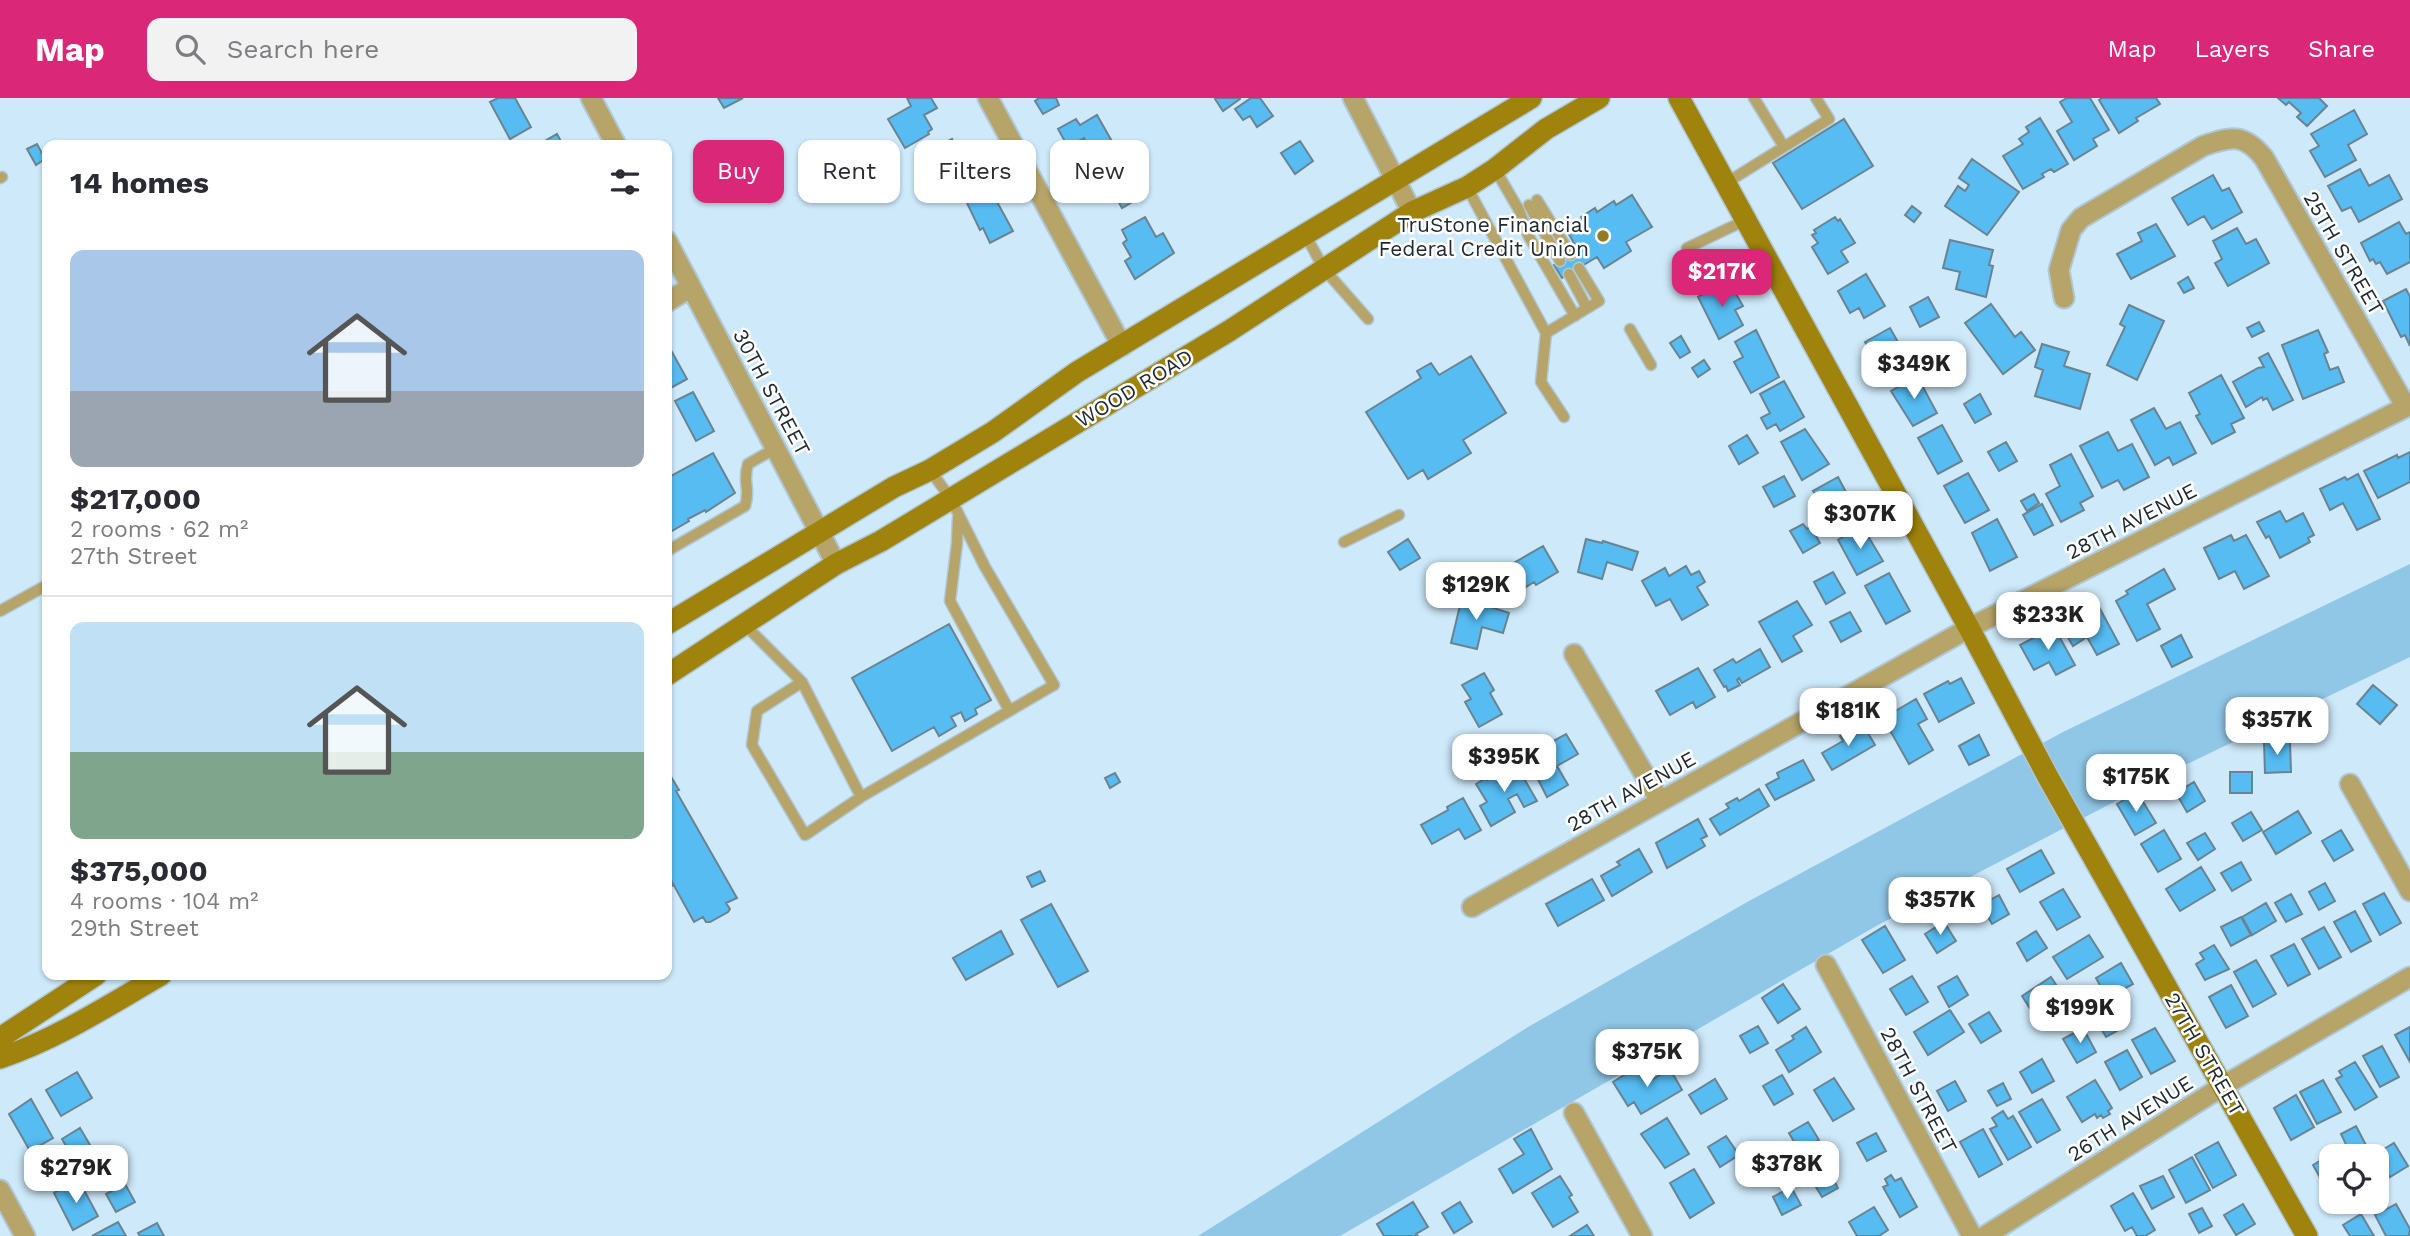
<!DOCTYPE html>
<meta charset="utf-8">
<style>
body{margin:0;font-family:"Work Sans",sans-serif;background:#f2f2f3;color:#2b2b33;height:100vh;display:flex;flex-direction:column;font-size:26px;white-space:nowrap}
*{box-sizing:border-box;margin:0}
p{font-size:23px;color:#7c7c81}
.icon{flex:none;width:38px;height:38px;fill:none;stroke:currentColor;stroke-width:2;stroke-linecap:round;stroke-linejoin:round}
.map{position:relative;flex:1;overflow:hidden}
.sheet{position:absolute;left:42px;top:42px;width:630px;height:840px;display:flex;flex-direction:column;background:#fff;border-radius:14px;box-shadow:0 2px 5px #0004}
.sheet>*{flex:none}
.banner{position:absolute;left:693px;top:42px;width:665px;height:63px;display:flex;gap:14px}
.buttons{position:absolute;left:2319px;top:1046px;display:grid;gap:14px}
.buttons a{display:grid;place-items:center;width:70px;height:70px;border-radius:14px;background:#fff;box-shadow:0 2px 5px #0004;font-size:35px}
.price{position:absolute;translate:-50% -60px;padding:0 16px;border-radius:14px;background:#fff;color:#222;font-size:23px;line-height:46px;filter:drop-shadow(0 2px 4px #0008)}
.price::after{content:'';position:absolute;left:50%;top:42px;width:21px;height:16px;margin-left:-10px;background:inherit;clip-path:polygon(0 0,100% 0,50% 100%)}
.price.active{background:#db2777;color:#fff}
ul{padding:0;list-style:none}
li{display:grid;align-content:center;gap:14px;height:371px;padding:0 28px}
li+li{border-top:2px solid #e1e1e2}
li span{display:grid;place-items:center;height:217px;border-radius:14px;color:#555}
li>.icon{margin-inline-start:auto}
span .icon{width:126px;height:126px;fill:#fffc;stroke-width:1}
li b{font-size:30px}
h2{display:flex;justify-content:space-between;align-items:center;height:84px;padding:0 28px;font-size:30px}
.tag{padding:0 24px;border-radius:14px;background:#fff;box-shadow:0 2px 5px #0004;font-size:24px;line-height:63px}
.tag.active{background:#db2777;color:#fff}
header{display:flex;align-items:center;gap:42px;box-sizing:border-box;height:98px;padding:0 35px;background:#db2777;color:#fff}
header strong{font-size:33px}
nav{display:flex;gap:38px;margin-inline-start:auto;font-size:24px}
.search{width:490px;height:63px;background:#f2f2f3;display:flex;align-items:center;gap:18px;box-sizing:border-box;padding:0 24px;border-radius:14px;color:#7c7c81;font-size:26px}
.map>svg:first-child{display:block}
.green{fill:#90c7e7}
.building{fill:#56bcf2;stroke:#6a8392;stroke-width:2}
.lines{fill:none;stroke-linecap:round;stroke-linejoin:round}
.lane-casing{stroke:#afc7d6;stroke-width:13}
.street-casing{stroke:#afc7d6;stroke-width:23}
.secondary-casing{stroke:#afc7d6;stroke-width:24}
.lane{stroke:#b6a468;stroke-width:10}
.street{stroke:#b6a468;stroke-width:19}
.secondary{stroke:#9f830d;stroke-width:21}
.poi-dot{fill:#947c23;stroke:#fff;stroke-width:2.5}
.labels{text-anchor:middle;dominant-baseline:central;stroke-width:5;stroke-linejoin:round;paint-order:stroke}
.poi-label{font-size:21px;fill:#202a31;stroke:#fff;text-anchor:end}
.street-label{font-size:21px;fill:#202a31;stroke:#fff}
</style>
<header>
<strong>Map</strong>
<div class="search"><svg class="icon" aria-label="search" viewBox="0 0 24 24"><circle cx="10" cy="10" r="6"/><path d="M15 15l6 6"/></svg>Search here</div>
<nav><a>Map</a><a>Layers</a><a>Share</a></nav>
</header>
<div class="map">
<svg width="2410" height="1138" viewBox="0 0 2410 1138">
<rect width="100%" height="100%" fill="#cee9fa"/>
<!-- green -->
<path class="green" d="M2410,466V559L2181,669L1878,827L1340,1138H1198L1528,929L1749,803L2063,634Z"/>
<!-- building -->
<path class="building" d="M498,0H515L531,29L510,41L490,4Z
M718,0H743L724,10Z
M907,0H931L937,10L924,17L932,31L928,34L929,36L905,50L888,21L911,8Z
M1039,0H1056L1059,7L1043,16L1035,3Z
M1216,0H1240V1L1223,13L1215,1Z
M1251,0H1260L1273,18L1257,29L1250,18L1243,22L1235,11Z
M2067,0H2090L2109,32L2093,41L2097,48L2074,62L2057,33L2072,24L2060,4Z
M2102,0H2156L2160,6L2136,20L2138,23L2119,35L2099,2Z
M2278,0H2319L2327,8L2307,28L2297,19L2301,15L2289,4L2286,7Z
M2354,12L2367,36L2348,47L2356,62L2325,79L2310,53L2319,48L2311,36Z
M1097,17L1114,47L1095,58L1084,40L1068,49L1058,31L1076,21L1080,27Z
M2040,20L2068,66L2054,74L2051,71L2042,76L2044,79L2023,91L2003,58L2023,46L2019,41L2029,34L2026,29Z
M1844,21L1873,68L1802,111L1773,65Z
M557,36L563,47H538Z
M952,41L959,55L941,65L946,75L949,73L956,86L954,87L955,91L940,100L918,60Z
M1300,43L1313,63L1295,76L1281,55Z
M37,46L45,61L36,67L27,51Z
M1972,61L2019,94L1987,137L1945,108L1958,88L1965,93L1969,87L1959,80Z
M1126,62L1146,96L1122,110L1110,88L1090,99L1083,86Z
M2360,71L2369,88L2389,77L2402,101L2359,124L2351,109L2342,113L2328,88Z
M2213,77L2222,93L2229,90L2242,114L2212,131L2204,118L2188,127L2172,100Z
M990,91L1013,133L990,145L983,130L980,132L966,103Z
M1632,97L1652,129L1626,144L1631,153L1604,170L1597,159L1562,180L1554,167L1578,152L1567,133L1583,123L1581,119L1595,110L1597,114L1614,103L1616,107Z
M1912,108L1921,115L1914,124L1905,117Z
M1145,119L1156,139L1163,135L1174,155L1135,181L1125,163L1131,159L1123,145L1127,142L1122,132Z
M1835,119L1838,123L1840,121L1855,145L1841,153L1848,164L1828,176L1812,149L1818,145L1812,137L1816,135L1814,132Z
M2399,124L2406,136L2410,134V164L2387,176L2380,164L2376,166L2373,161L2370,163L2361,145Z
M2156,126L2175,158L2131,181L2117,156L2142,143L2138,135Z
M2237,130L2246,146L2256,141L2269,165L2228,188L2215,165L2222,161L2213,143Z
M1950,142L1993,152L1989,167L1993,168L1986,199L1956,191L1960,174L1943,170Z
M1866,176L1885,208L1864,220L1859,210L1850,215L1838,193Z
M2188,179L2194,190L2184,195L2178,185Z
M1728,182L1743,208L1735,212L1743,227L1719,241L1698,199Z
M2406,191L2410,199V248L2405,237L2401,239L2383,203Z
M1928,199L1939,219L1920,229L1910,209Z
M1991,206L2015,239L2021,234L2035,252L2003,276L1965,225Z
M2129,207L2164,223L2137,282L2107,267L2125,229L2120,226Z
M2259,224L2264,233L2252,239L2247,230Z
M1890,230L1911,267L1887,280L1865,244Z
M1756,232L1779,279L1751,295L1734,264L1743,259L1735,244Z
M2318,232L2328,254L2324,256L2330,272L2338,269L2344,284L2303,301L2282,247Z
M1681,238L1690,254L1680,260L1670,245Z
M667,245L687,281L667,292Z
M2042,246L2069,254L2064,268L2090,276L2080,311L2035,298L2043,272L2035,269Z
M1952,249L1962,267L1944,276L1934,258Z
M2268,255L2293,302L2273,312L2267,300L2263,302L2262,299L2246,309L2233,284L2258,270L2264,269L2259,260Z
M1471,258L1506,315L1463,342L1471,355L1428,381L1423,372L1408,381L1366,314L1421,280L1417,273L1431,265L1439,277Z
M1704,262L1710,271L1698,279L1692,270Z
M2221,277L2244,320L2231,326L2235,334L2212,346L2196,318L2200,316L2189,295Z
M1917,278L1937,315L1913,328L1891,293Z
M1784,283L1804,319L1780,333L1776,326L1767,331L1761,320L1770,315L1760,296Z
M693,294L714,333L696,343L675,303Z
M1980,296L1991,316L1975,325L1964,306Z
M2154,310L2166,331L2180,324L2196,355L2173,367L2169,359L2155,367L2131,322Z
M1942,327L1962,363L1938,376L1918,340Z
M1805,331L1829,366L1802,382L1781,344Z
M2108,334L2118,353L2132,346L2149,379L2124,392L2118,382L2102,390L2080,348Z
M1747,337L1758,355L1739,366L1729,348Z
M2006,344L2017,363L1999,373L1988,354Z
M2410,354V384L2378,400L2364,373L2397,357L2398,360Z
M713,355L735,395L706,414L705,412L688,421L689,423L672,433L670,430L667,432V380Z
M2071,356L2093,398L2080,405L2084,412L2061,424L2046,396L2060,388L2050,367Z
M1968,375L1989,412L1965,425L1944,388Z
M2358,376L2380,421L2357,432L2343,405L2330,412L2320,391L2345,379L2347,382Z
M1784,378L1795,398L1774,409L1763,389Z
M1838,379L1857,415L1833,428L1813,393Z
M2034,396L2039,405L2027,413L2021,403Z
M2042,406L2053,427L2034,437L2023,417Z
M2280,413L2286,424L2303,415L2314,437L2308,440L2310,444L2280,460L2269,438L2266,440L2257,424Z
M1997,421L2017,459L1990,473L1972,435Z
M1803,426L1807,431L1811,429L1820,445L1803,455L1790,433Z
M1862,428L1883,463L1857,477L1838,442Z
M2231,437L2234,443L2246,437L2269,478L2244,491L2235,473L2219,481L2204,450Z
M1408,441L1420,460L1400,472L1388,454Z
M1586,441L1602,445L1603,443L1638,454L1632,472L1607,464L1602,481L1578,474Z
M1543,448L1558,474L1536,487L1534,484L1518,494L1505,470Z
M1686,468L1691,477L1699,473L1705,484L1697,489L1708,507L1682,522L1670,501L1656,508L1642,483L1665,470L1669,478Z
M2164,471L2175,491L2147,506L2160,531L2137,543L2116,503L2128,496L2126,493Z
M1833,474L1845,495L1826,506L1814,484Z
M1889,475L1910,513L1886,526L1865,488Z
M1462,499L1488,506L1487,508L1509,515L1503,535L1482,529L1477,551L1451,545Z
M1797,503L1812,527L1793,538L1802,553L1782,564L1759,524Z
M2098,507L2119,546L2097,557L2087,539L2073,548L2060,526Z
M1850,514L1861,533L1841,544L1830,524Z
M949,526L991,602L975,611L977,616L965,623L961,614L951,619L956,628L939,638L934,629L892,653L852,580Z
M2054,529L2075,567L2056,577L2049,564L2034,572L2020,547Z
M2181,537L2192,559L2172,569L2161,548Z
M1760,551L1770,569L1742,585L1739,580L1737,582L1740,587L1728,593L1726,588L1724,589L1714,572L1733,561L1736,565Z
M1698,570L1715,599L1696,610L1693,604L1670,617L1656,593Z
M1484,575L1494,592L1490,595L1502,616L1479,629L1465,604L1471,601L1462,587Z
M1961,580L1974,605L1939,624L1924,596L1948,583L1950,586Z
M2373,587L2397,607L2380,626L2357,606Z
M1916,601L1927,621L1918,626L1933,652L1909,666L1887,627L1896,622L1892,615Z
M1865,630L1875,647L1832,672L1822,655L1843,643L1840,638L1849,633L1852,638Z
M1566,636L1578,656L1557,668L1568,687L1547,699L1526,658Z
M1979,637L1989,657L1969,667L1959,648Z
M2264,644H2290L2291,674L2265,675Z
M1803,662L1814,682L1775,702L1766,687L1779,680L1777,675Z
M1515,665L1537,703L1524,709L1517,696L1508,701L1515,714L1491,728L1480,708L1487,704L1476,686L1486,680L1487,682Z
M667,672L679,692L676,693L737,800L726,805L730,811L728,814L710,824H706L703,819L694,824L671,782L669,783L672,788L667,791Z
M2230,674H2252V695H2230Z
M1115,675L1120,684L1110,690L1105,680Z
M2194,684L2205,703L2187,714L2176,695Z
M1759,691L1769,708L1720,737L1710,721L1729,710L1726,706L1737,700L1739,703Z
M2137,694L2156,725L2135,737L2117,706Z
M1463,700L1481,732L1465,741L1459,731L1432,746L1421,727L1448,712L1447,709Z
M2298,713L2311,735L2276,756L2263,734Z
M2251,714L2262,732L2243,743L2232,725Z
M1698,721L1707,738L1701,741L1705,748L1667,770L1656,745Z
M2164,732L2181,761L2158,774L2141,746Z
M2341,732L2353,752L2334,763L2322,743Z
M2205,735L2215,751L2198,762L2187,745Z
M1639,751L1652,774L1612,798L1601,778L1620,767L1617,764Z
M2041,752L2054,775L2020,794L2007,771Z
M2241,764L2251,782L2232,793L2221,775Z
M2201,769L2215,792L2180,813L2166,791Z
M1040,773L1045,783L1032,789L1027,779Z
M1592,781L1604,802L1558,828L1546,806Z
M2325,785L2335,803L2319,812L2309,794Z
M2063,791L2080,819L2057,832L2040,804Z
M2384,795L2401,825L2380,837L2363,806Z
M2291,796L2302,816L2286,824L2275,805Z
M1999,797L2009,816L1992,826L1981,807Z
M2266,805L2276,823L2252,837L2242,819Z
M1051,806L1088,873L1058,889L1021,822Z
M2355,813L2371,843L2351,854L2334,824Z
M2241,819L2251,837L2231,848L2221,829Z
M1944,824L1956,843L1937,855L1925,836Z
M1885,828L1905,862L1883,875L1862,842Z
M2324,829L2341,859L2319,871L2302,841Z
M1001,833L1013,856L966,882L953,860Z
M2036,833L2047,850L2027,863L2017,845Z
M2089,837L2103,859L2067,881L2053,859Z
M2294,846L2310,876L2288,888L2271,858Z
M2214,847L2229,871L2205,882L2196,866L2204,861L2200,855Z
M2256,862L2276,896L2253,909L2234,874Z
M2121,865L2133,886L2107,900L2096,880Z
M1912,878L1928,904L1906,917L1890,891Z
M1957,878L1968,897L1949,909L1938,889Z
M2051,879L2062,896L2033,915L2022,898Z
M1783,886L1800,911L1778,925L1762,900Z
M2231,887L2248,918L2226,930L2209,899Z
M2111,910L2122,930L2106,939L2095,920Z
M1950,912L1964,934L1928,957L1914,934Z
M1989,914L2001,933L1981,945L1969,926Z
M1758,928L1768,945L1750,955L1740,938Z
M1806,929L1821,954L1789,974L1776,952L1794,941L1792,938Z
M2410,929V964L2395,937Z
M2083,930L2096,954L2077,965L2063,941Z
M2155,930L2175,963L2151,976L2132,942Z
M2382,948L2399,979L2380,989L2363,958Z
M2127,952L2142,979L2120,992L2105,964Z
M2042,961L2054,983L2032,995L2020,974Z
M2355,964L2377,999L2355,1012L2336,981L2342,978L2339,973Z
M1640,967L1650,983L1670,971L1682,992L1641,1016L1634,1004L1628,1008L1613,984Z
M77,974L92,1000L61,1018L46,992Z
M1782,977L1793,996L1774,1007L1763,988Z
M1834,980L1854,1011L1833,1023L1814,992Z
M1715,981L1727,1001L1701,1016L1689,997Z
M2095,982L2112,1010L2108,1013L2110,1016L2103,1020L2101,1017L2097,1020L2095,1016L2082,1024L2067,999Z
M2323,982L2341,1014L2317,1026L2300,994Z
M1955,983L1966,1003L1948,1013L1937,993Z
M2003,985L2011,1001L1997,1008L1988,993Z
M2296,997L2314,1029L2291,1042L2274,1010Z
M31,1001L53,1040L30,1053L9,1016Z
M2042,1001L2060,1032L2037,1045L2019,1014Z
M2003,1013L2008,1021L2013,1018L2031,1049L2008,1062L1990,1031L1997,1028L1992,1020Z
M1667,1020L1689,1056L1665,1070L1641,1036Z
M1808,1024L1819,1042L1800,1054L1789,1035Z
M2356,1028L2366,1047L2350,1055L2341,1036Z
M80,1030L90,1047L72,1058L62,1041Z
M1531,1031L1552,1071L1513,1095L1499,1071L1524,1056L1514,1041Z
M1983,1031L2002,1066L1979,1079L1960,1044Z
M1876,1035L1886,1053L1867,1063L1857,1045Z
M1726,1038L1739,1057L1720,1069L1708,1049Z
M2218,1044L2236,1077L2213,1090L2195,1057Z
M2394,1045L2408,1068L2390,1079L2376,1056Z
M2330,1057L2331,1078L2322,1083L2313,1067Z
M61,1059L72,1078L52,1088L42,1070Z
M2192,1059L2210,1092L2186,1105L2169,1072Z
M1694,1071L1714,1105L1690,1120L1670,1085Z
M1828,1071L1838,1090L1822,1099L1811,1081Z
M1891,1077L1895,1083L1901,1080L1917,1109L1900,1119L1883,1089L1888,1087L1885,1081Z
M1560,1078L1572,1097L1569,1099L1578,1114L1553,1129L1532,1095Z
M2163,1078L2174,1099L2152,1111L2140,1088Z
M78,1081L98,1118L73,1132L54,1095Z
M125,1086L135,1104L116,1114L106,1096Z
M1791,1089L1801,1107L1782,1117L1773,1099Z
M2133,1095L2155,1132L2145,1138H2137L2132,1129L2125,1133L2111,1108Z
M1413,1104L1428,1129L1416,1136L1418,1138H1384L1377,1126Z
M1460,1104L1472,1124L1454,1135L1442,1115Z
M2243,1106L2255,1126L2236,1137L2224,1117Z
M2396,1106L2410,1131L2409,1138H2386L2375,1117Z
M1874,1109L1888,1132L1879,1138H1857L1849,1124Z
M2202,1110L2212,1128L2199,1135L2189,1116Z
M2361,1116L2374,1138H2350L2343,1127Z
M118,1124L126,1138H92Z
M157,1125L164,1138H140L138,1135Z
M1587,1127L1594,1138H1570Z"/>
<g class="lines">
<!-- lane casing -->
<g class="lane-casing">
<path id="lane" d="M1754,0L1784,49
M1495,71L1519,112L1528,137L1575,218
M0,80L2,79
M1726,85L1829,21L1816,0
M1467,89L1546,235
M1537,102L1571,157
M1529,107L1560,163
M1306,138L1324,171L1368,221
M1687,150L1746,122
M1569,176L1587,210
M1630,231L1651,267
M1564,319L1541,284L1546,235L1599,203L1579,170
M958,420L957,445L950,503L1009,612
M1344,444L1399,417
M667,453L745,408C751,390 742,385 748,366L776,350
M0,513L47,487
M745,527L802,584L861,699
M802,584L757,613L752,647L805,737L861,699L1054,587L985,469L951,401L930,372"/>
</g>
<!-- street casing -->
<g class="street-casing">
<path id="street" d="M591,0L616,47
M988,0L1122,248
M1353,0L1412,114
M667,143L836,466
M2064,200L2059,172L2071,132L2081,120L2203,48C2231,38 2244,35 2264,60L2406,309
M667,204L691,189
M1574,556L1660,703
M2350,686L2410,793
M1472,809L1969,530L2410,307
M1826,867L1972,1138
M1574,1015L1642,1138
M0,1092L25,1138
M1985,1138L2223,988L2410,879"/>
</g>
<!-- secondary casing -->
<g class="secondary-casing">
<path id="secondary" d="M1679,0L1969,530L2048,679L2307,1138
M667,526L894,389L930,372L993,334L1077,274L1531,0
M667,577L836,466L881,443L1229,233L1412,114L1467,89L1495,71L1546,31L1599,0
M0,940L96,877
M0,960C57,941 109,907 161,877"/>
</g>
<!-- lane -->
<use href="#lane" class="lane"/>
<!-- street -->
<use href="#street" class="street"/>
<!-- secondary -->
<use href="#secondary" class="secondary"/>
</g>
<!-- markers -->
<circle class="poi-dot" cx="1603" cy="138" r="7"/>
<g class="labels">
<!-- poi labels -->
<g class="poi-label">
<text x="1589" y="126">TruStone Financial<tspan x="1589" dy="24">Federal Credit Union</tspan></text>
</g>
<!-- street labels -->
<g class="street-label">
<text transform="translate(2344 155) rotate(60)">25TH STREET</text>
<text transform="translate(1134 290) rotate(-31)">WOOD ROAD</text>
<text transform="translate(772 294) rotate(62)">30TH STREET</text>
<text transform="translate(2131 423) rotate(-27)">28TH AVENUE</text>
<text transform="translate(1631 693) rotate(-29)">28TH AVENUE</text>
<text transform="translate(2205 956) rotate(60)">27TH STREET</text>
<text transform="translate(1919 992) rotate(62)">28TH STREET</text>
<text transform="translate(2130 1020) rotate(-32)">26TH AVENUE</text>
</g>
</g>
</svg>
<div class="buttons">
<a><svg class="icon" aria-label="locate" viewBox="0 0 24 24"><circle cx="12" cy="12" r="6"/><path d="M12 2v4M12 18v4M2 12h4M18 12h4"/></svg></a>
</div>
<b class="price active" style="left:1722px;top:211px">$217K</b>
<b class="price" style="left:1914px;top:303px">$349K</b>
<b class="price" style="left:1860px;top:453px">$307K</b>
<b class="price" style="left:1476px;top:524px">$129K</b>
<b class="price" style="left:2048px;top:554px">$233K</b>
<b class="price" style="left:1848px;top:650px">$181K</b>
<b class="price" style="left:2277px;top:659px">$357K</b>
<b class="price" style="left:1504px;top:696px">$395K</b>
<b class="price" style="left:2136px;top:716px">$175K</b>
<b class="price" style="left:1940px;top:839px">$357K</b>
<b class="price" style="left:2080px;top:947px">$199K</b>
<b class="price" style="left:1647px;top:991px">$375K</b>
<b class="price" style="left:1787px;top:1103px">$378K</b>
<b class="price" style="left:76px;top:1107px">$279K</b>
<div class="banner">
<a class="tag active">Buy</a>
<a class="tag">Rent</a>
<a class="tag">Filters</a>
<a class="tag">New</a>
</div>
<section class="sheet">
<h2>14 homes<svg class="icon" aria-label="filters" viewBox="0 0 24 24"><path d="M4 7h16M4 17h16"/><circle cx="9" cy="7" r="2"/><circle cx="15" cy="17" r="2"/></svg></h2>
<ul>
<li><span style="background:linear-gradient(#a9c7e8 65%,#9aa5b1 0)"><svg class="icon" aria-label="home" viewBox="0 0 24 24"><path d="M3 11l9-7 9 7M6 9v11h12V9"/></svg></span><div><b>$217,000</b><p>2 rooms · 62 m²</p><p>27th Street</p></div></li>
<li><span style="background:linear-gradient(#bfe0f5 60%,#7fa58c 0)"><svg class="icon" aria-label="home" viewBox="0 0 24 24"><path d="M3 11l9-7 9 7M6 9v11h12V9"/></svg></span><div><b>$375,000</b><p>4 rooms · 104 m²</p><p>29th Street</p></div></li>
</ul>
</section>
</div>
